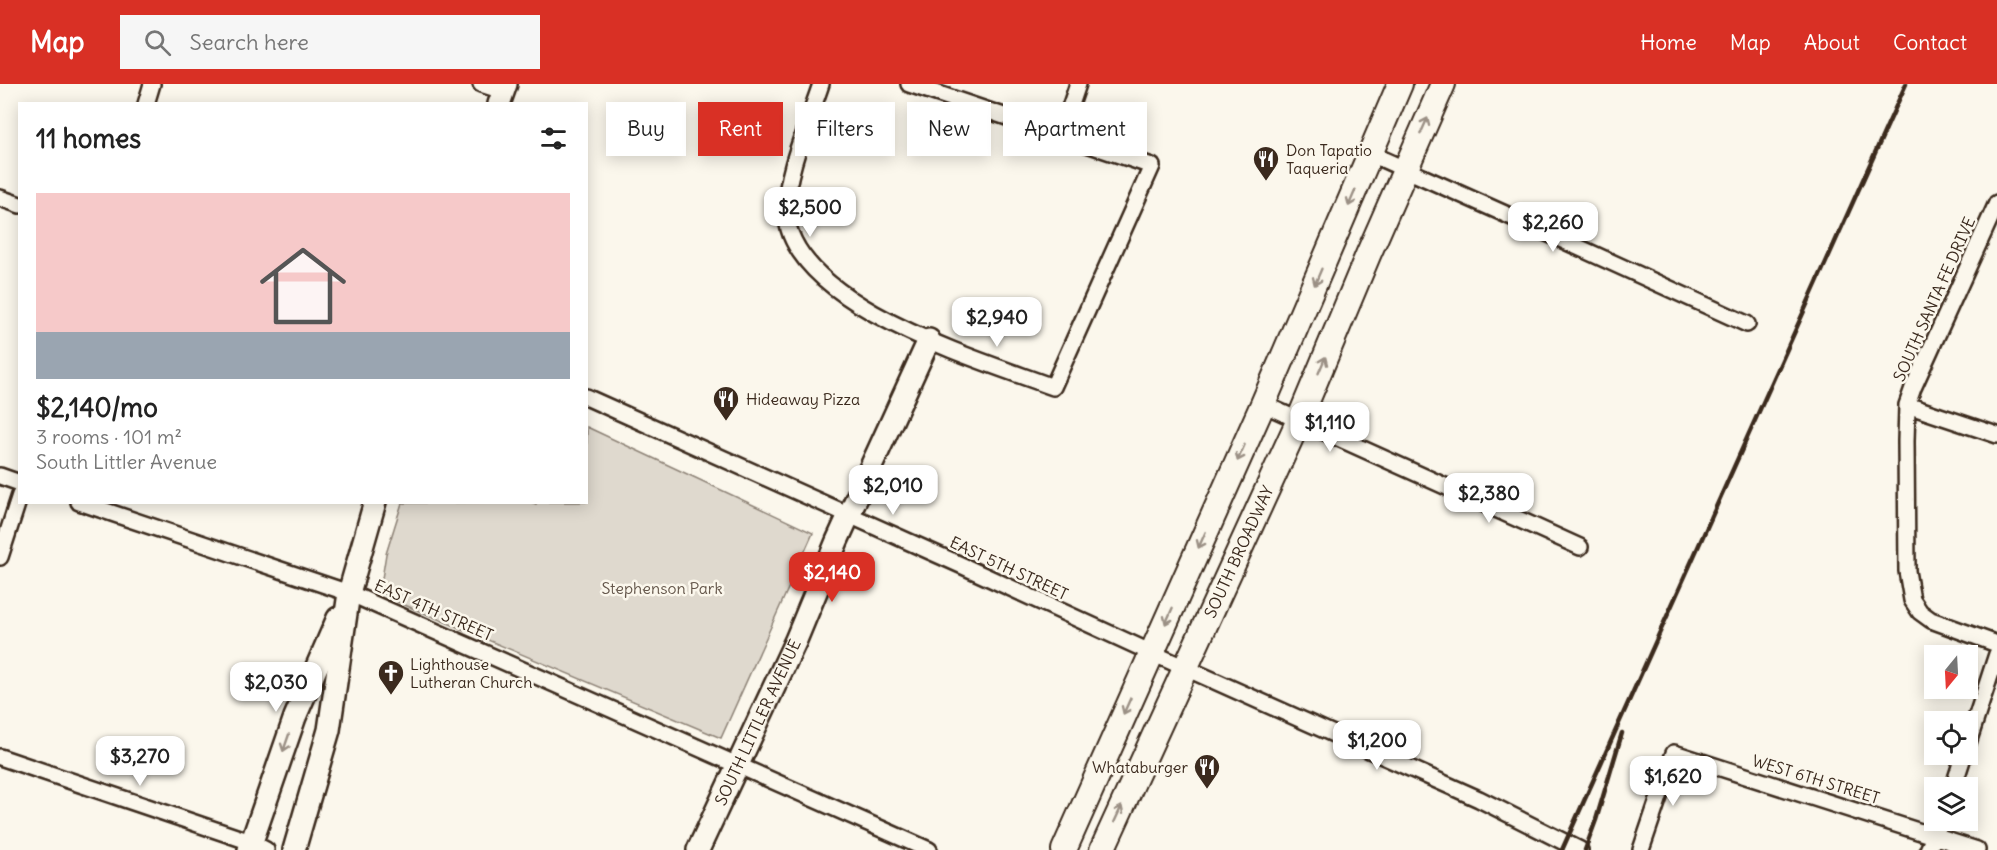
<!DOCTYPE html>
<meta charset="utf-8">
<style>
body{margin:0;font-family:Delius,sans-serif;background:#f6f6f6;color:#222;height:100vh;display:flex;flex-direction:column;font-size:22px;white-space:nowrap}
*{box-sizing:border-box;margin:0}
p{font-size:20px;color:#767676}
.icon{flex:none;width:33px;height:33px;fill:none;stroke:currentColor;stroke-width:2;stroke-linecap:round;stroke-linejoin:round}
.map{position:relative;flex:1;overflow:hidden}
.side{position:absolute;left:18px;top:18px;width:570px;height:402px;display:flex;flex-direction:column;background:#fff;border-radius:0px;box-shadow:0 3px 15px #0003}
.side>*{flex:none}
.top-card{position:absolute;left:606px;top:18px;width:570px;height:54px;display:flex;gap:12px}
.needle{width:39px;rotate:198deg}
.buttons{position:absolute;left:1924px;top:561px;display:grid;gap:12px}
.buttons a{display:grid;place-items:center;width:54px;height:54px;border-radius:0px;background:#fff;box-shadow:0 3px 15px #0003;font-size:30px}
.price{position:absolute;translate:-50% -51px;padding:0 14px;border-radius:12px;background:#fff;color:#222;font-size:20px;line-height:39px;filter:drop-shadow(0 2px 3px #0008)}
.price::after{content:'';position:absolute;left:50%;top:36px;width:18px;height:14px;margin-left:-9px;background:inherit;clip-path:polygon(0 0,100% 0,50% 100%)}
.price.active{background:#d93025;color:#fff}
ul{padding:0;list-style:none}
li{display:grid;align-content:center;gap:12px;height:318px;padding:0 18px}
li span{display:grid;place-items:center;height:186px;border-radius:0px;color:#555}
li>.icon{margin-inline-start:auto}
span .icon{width:108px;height:108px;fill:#fffc;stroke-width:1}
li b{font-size:26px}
h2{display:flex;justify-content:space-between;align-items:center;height:72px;padding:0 18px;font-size:26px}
.tag{padding:0 21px;border-radius:0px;background:#fff;box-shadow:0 3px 15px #0003;font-size:21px;line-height:54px}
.tag.active{background:#d93025;color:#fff}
header{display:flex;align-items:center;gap:36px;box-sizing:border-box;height:84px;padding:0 30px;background:#d93025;color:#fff}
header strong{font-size:28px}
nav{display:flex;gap:33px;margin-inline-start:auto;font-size:21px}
.search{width:420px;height:54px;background:#f6f6f6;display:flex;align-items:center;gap:15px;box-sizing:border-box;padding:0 21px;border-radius:0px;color:#767676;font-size:22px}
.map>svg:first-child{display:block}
.green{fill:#dfd9ce;stroke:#8d8276;stroke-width:1.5}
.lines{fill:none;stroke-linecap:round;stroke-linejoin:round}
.street-casing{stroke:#3b2a1e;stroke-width:20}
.secondary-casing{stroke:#3b2a1e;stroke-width:26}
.primary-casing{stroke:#3b2a1e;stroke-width:28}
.street{stroke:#fbf7ec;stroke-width:15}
.secondary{stroke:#fbf7ec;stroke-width:21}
.primary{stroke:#fbf7ec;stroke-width:24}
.rail{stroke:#3b2a1e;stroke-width:4.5}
.oneway{stroke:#9b9085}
.labels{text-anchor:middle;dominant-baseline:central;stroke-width:5;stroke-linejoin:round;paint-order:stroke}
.poi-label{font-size:16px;fill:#3b2a1e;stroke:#fbf7ec;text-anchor:start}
.street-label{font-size:16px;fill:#3b2a1e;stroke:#fbf7ec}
.park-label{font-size:16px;fill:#64564a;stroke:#fbf7ec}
</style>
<header>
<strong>Map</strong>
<div class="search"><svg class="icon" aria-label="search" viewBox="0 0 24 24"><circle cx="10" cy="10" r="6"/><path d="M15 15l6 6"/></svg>Search here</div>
<nav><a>Home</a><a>Map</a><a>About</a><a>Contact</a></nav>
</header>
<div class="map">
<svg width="1997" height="766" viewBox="0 0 1997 766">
<rect width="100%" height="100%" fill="#fbf7ec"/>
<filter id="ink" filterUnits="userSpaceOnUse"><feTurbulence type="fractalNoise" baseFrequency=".0167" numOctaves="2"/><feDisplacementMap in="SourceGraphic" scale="12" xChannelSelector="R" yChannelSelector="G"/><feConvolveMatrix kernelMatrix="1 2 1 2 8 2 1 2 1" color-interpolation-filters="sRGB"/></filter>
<g filter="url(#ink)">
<!-- green -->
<path class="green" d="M587,343L813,449L721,654L400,519L380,507L386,470L402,419L531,418L536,420L537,418H586Z"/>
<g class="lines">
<!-- street casing -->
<g class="street-casing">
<path id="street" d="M481,0L503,7
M821,0C809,37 785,89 786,127C789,220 981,276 1053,303L1152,82L909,0
M146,20L152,0
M1061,50L1078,0
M1371,70L1523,138L1747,240
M0,114L20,121
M1997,119L1913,304L1907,321L1906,357L1907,487L1912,516L1920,528L1931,536L1997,560
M586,313L963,482L1152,569L1479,715L1580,766
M1263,320L1580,463
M1907,321L1997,351
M0,392L20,399
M79,418L349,509L929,766
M0,473L20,411
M1968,659L1997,570
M0,673L251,758L266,766
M1953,704L1964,670
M1641,766L1674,669L1977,766
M1928,766L1942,736"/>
</g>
<!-- secondary casing -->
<g class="secondary-casing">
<g id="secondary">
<path d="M499,20L506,0"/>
<path d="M249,766L295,633L338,534"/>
<path d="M294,766L329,646L349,509L375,418"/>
<path id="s1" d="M698,766L796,556L837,457L929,256"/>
</g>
</g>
<!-- primary casing -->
<g class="primary-casing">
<g id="primary">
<path d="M1064,766L1263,320L1400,0"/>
<path id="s2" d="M1102,766L1299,336L1368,171L1443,0"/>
</g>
</g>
<!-- street -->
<use href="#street" class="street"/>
<!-- secondary -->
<use href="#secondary" class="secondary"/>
<!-- primary -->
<use href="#primary" class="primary"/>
<!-- rail -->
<path class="rail" d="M1562,766L1906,0
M1585,766L1596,736L1622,649"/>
</g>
<!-- one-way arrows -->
<defs><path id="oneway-shaft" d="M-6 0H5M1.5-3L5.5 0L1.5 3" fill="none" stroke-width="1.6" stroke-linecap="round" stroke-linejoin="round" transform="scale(1.5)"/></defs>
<g class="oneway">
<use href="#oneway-shaft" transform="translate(1424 42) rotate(-66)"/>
<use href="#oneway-shaft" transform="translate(1352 114) rotate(113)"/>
<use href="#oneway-shaft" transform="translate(1318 193) rotate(113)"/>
<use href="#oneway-shaft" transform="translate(1322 281) rotate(-67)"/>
<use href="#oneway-shaft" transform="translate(1241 369) rotate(114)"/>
<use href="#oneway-shaft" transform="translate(1202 456) rotate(114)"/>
<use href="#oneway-shaft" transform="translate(1169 532) rotate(114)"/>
<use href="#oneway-shaft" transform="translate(1127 622) rotate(114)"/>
<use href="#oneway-shaft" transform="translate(286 659) rotate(109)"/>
<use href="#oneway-shaft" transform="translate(1118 730) rotate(-65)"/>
</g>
</g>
<!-- icons -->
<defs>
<g id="restaurant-pin" transform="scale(1.35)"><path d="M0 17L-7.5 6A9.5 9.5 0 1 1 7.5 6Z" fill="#3b2a1e" stroke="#fbf7ec"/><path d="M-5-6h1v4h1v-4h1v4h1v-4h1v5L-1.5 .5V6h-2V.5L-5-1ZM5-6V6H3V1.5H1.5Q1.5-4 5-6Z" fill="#fff"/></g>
<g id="church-pin" transform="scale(1.35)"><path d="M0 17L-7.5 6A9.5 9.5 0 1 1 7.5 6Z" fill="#3b2a1e" stroke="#fbf7ec"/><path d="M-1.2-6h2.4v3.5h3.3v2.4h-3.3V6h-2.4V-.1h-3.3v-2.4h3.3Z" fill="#fff"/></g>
</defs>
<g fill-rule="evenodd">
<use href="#restaurant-pin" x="1266" y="75"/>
<use href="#restaurant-pin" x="726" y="315"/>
<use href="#church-pin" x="391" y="589"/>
<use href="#restaurant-pin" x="1207" y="683"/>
</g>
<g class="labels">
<!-- poi labels -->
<g class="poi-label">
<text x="1286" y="66">Don Tapatio<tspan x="1286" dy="18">Taqueria</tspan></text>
<text x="746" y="315">Hideaway Pizza</text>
<text x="410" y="580">Lighthouse<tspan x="410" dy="18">Lutheran Church</tspan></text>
<text x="1188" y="683" text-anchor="end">Whataburger</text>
</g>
<!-- street labels -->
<g class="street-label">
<text transform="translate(1934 215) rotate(-66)">SOUTH SANTA FE DRIVE</text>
<text stroke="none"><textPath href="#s2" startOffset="328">SOUTH BROADWAY</textPath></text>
<text transform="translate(1009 484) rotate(25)">EAST 5TH STREET</text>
<text transform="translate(434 526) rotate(24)">EAST 4TH STREET</text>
<text stroke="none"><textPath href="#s1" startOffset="141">SOUTH LITTLER AVENUE</textPath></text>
<text transform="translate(1816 695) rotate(17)">WEST 6TH STREET</text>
</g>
<!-- park labels -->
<g class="park-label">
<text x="662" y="504">Stephenson Park</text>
</g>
</g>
</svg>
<div class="buttons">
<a><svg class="needle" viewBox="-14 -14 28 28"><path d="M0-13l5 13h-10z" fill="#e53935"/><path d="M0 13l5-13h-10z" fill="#767676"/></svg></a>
<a><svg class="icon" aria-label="locate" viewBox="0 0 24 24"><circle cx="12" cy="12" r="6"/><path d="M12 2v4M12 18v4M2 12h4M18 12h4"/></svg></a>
<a><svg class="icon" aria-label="layers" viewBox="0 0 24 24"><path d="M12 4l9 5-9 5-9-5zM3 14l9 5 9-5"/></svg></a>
</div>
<b class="price" style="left:810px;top:154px">$2,500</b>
<b class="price" style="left:1553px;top:169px">$2,260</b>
<b class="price" style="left:997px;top:264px">$2,940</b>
<b class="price" style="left:1330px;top:369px">$1,110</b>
<b class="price" style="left:893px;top:432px">$2,010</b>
<b class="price" style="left:1489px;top:440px">$2,380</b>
<b class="price active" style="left:832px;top:519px">$2,140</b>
<b class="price" style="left:276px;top:629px">$2,030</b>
<b class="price" style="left:1377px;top:687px">$1,200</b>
<b class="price" style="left:140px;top:703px">$3,270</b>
<b class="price" style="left:1673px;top:723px">$1,620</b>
<div class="top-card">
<a class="tag">Buy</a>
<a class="tag active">Rent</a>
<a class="tag">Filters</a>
<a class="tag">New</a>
<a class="tag">Apartment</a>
</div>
<section class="side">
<h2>11 homes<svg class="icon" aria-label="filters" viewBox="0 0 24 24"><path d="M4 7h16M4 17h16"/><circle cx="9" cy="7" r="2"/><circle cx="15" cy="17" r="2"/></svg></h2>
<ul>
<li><span style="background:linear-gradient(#f6c9c9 75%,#9aa5b1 0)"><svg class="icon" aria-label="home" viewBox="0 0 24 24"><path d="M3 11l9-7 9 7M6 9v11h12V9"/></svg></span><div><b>$2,140/mo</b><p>3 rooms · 101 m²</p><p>South Littler Avenue</p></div></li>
</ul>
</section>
</div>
